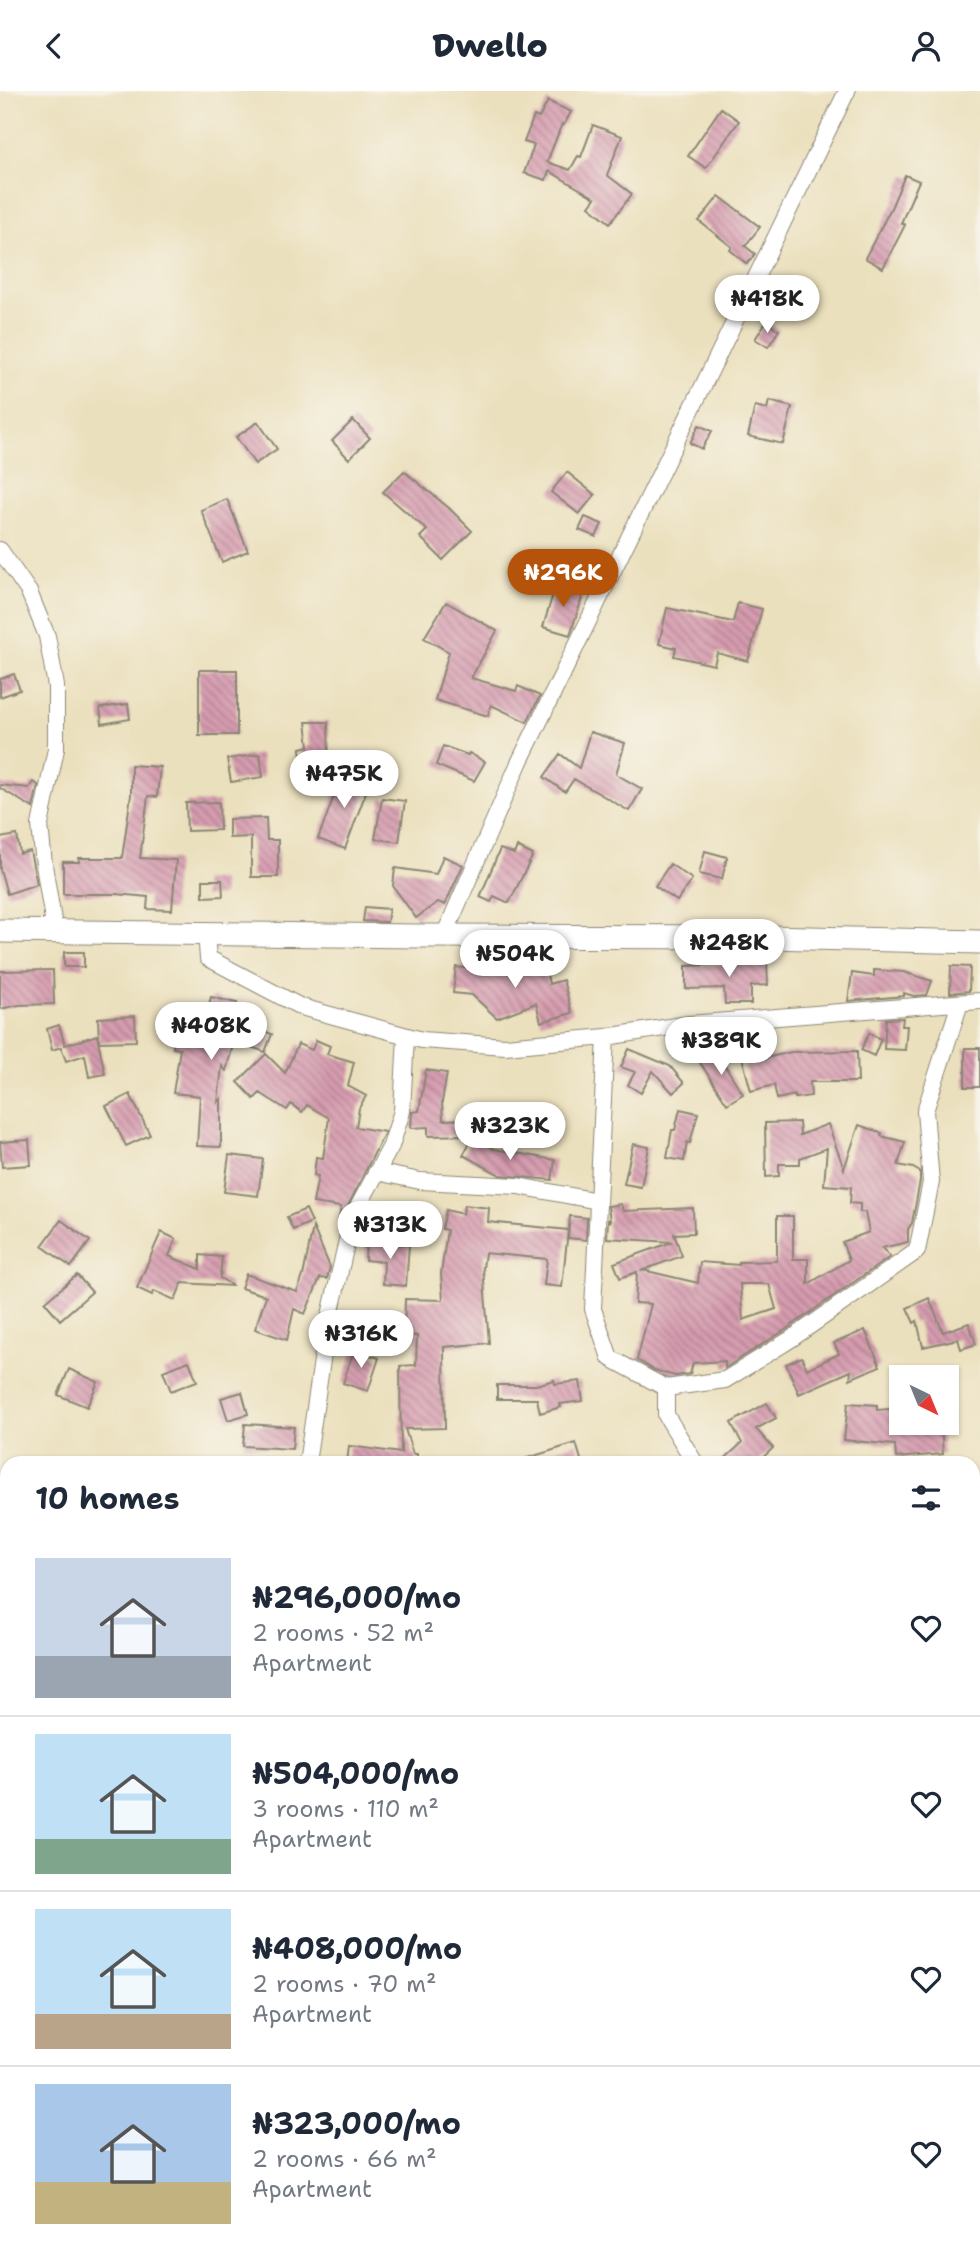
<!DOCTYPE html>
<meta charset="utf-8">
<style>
body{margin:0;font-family:"Shantell Sans",sans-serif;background:#f2f2f3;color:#1f2937;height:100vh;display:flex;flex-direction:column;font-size:26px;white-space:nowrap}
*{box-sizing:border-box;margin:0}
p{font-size:23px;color:#747a83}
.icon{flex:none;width:38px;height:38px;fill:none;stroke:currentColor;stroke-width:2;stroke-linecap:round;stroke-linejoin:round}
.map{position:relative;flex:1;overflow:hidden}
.drawer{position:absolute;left:0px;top:1365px;width:980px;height:800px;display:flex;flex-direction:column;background:#fff;border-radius:21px 21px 0 0;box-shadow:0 2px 5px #0004}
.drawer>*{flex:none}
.needle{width:46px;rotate:137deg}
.tools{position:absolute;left:889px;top:1274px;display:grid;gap:14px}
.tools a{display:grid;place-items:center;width:70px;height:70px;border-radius:0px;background:#fff;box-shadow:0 2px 5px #0004;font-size:35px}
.price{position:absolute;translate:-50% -60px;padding:0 16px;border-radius:24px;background:#fff;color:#222;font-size:23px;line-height:46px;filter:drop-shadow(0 2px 4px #0008)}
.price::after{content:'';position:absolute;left:50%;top:42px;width:21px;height:16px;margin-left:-10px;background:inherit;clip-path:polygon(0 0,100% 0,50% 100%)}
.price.current{background:#b45309;color:#fff}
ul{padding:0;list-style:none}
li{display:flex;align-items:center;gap:21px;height:175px;padding:0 35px}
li+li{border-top:2px solid #e0e1e3}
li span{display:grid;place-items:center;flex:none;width:196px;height:140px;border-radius:0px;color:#555}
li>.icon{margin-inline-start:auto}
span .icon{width:84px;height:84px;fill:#fffc;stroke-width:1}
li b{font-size:30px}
h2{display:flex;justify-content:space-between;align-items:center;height:84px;padding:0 35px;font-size:30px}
header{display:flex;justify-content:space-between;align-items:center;height:91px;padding:0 35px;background:#fff;font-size:32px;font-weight:800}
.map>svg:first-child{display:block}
.building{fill:url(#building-back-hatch);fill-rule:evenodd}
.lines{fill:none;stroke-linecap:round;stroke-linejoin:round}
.street-casing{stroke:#8b8674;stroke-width:18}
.secondary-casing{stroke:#8b8674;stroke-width:25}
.path{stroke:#8b8674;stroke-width:2.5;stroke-dasharray:2 5;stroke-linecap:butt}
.street{stroke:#fff;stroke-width:16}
.secondary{stroke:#fff;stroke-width:23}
</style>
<header><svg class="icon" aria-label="back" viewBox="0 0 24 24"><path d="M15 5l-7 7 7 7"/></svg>Dwello<svg class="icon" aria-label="person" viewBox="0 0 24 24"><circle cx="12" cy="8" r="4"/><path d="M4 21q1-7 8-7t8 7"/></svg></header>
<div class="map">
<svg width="980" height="2164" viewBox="0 0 980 2164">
<defs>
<pattern id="building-back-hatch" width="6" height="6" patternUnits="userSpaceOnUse" patternTransform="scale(1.75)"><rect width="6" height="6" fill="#d69baf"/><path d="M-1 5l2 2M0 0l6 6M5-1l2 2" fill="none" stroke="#ae7f8f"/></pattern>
</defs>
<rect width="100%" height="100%" fill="#f7f3e8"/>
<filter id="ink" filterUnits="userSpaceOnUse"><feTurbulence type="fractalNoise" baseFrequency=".0143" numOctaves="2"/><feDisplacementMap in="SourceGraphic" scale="14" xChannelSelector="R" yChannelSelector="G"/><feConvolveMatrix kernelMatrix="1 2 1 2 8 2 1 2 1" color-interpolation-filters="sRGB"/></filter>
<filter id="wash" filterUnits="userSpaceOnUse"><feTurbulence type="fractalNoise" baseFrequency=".00686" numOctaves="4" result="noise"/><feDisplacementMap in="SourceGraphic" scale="28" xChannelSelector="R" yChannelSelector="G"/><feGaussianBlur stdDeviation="1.57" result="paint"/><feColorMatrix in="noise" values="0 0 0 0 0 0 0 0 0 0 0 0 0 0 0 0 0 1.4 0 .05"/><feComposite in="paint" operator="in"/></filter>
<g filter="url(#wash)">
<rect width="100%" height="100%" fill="#ebe0bd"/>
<g id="blocks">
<!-- building -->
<path class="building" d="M548,10L571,21L564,34L562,33L547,71L570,79L578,65L581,66L593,34L622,45L607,84L632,103L610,132L589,115L595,107L549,80L546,89L524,82L534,54L524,51L534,25L539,27Z
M721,17L739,30L706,77L688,65Z
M905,84L919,90L901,132L905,134L883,177L865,167L891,117Z
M719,105L760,136L745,155L755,163L747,173L730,159L732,156L699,130Z
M766,231L779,239L768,256L755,248Z
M769,310L792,316L783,353L748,345L755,315L767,318Z
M353,329L370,347L349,368L332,350Z
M258,331L277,358L255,373L236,346Z
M699,334L712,340L702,358L690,352Z
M404,380L449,417L472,440L443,469L420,446L427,439L383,401Z
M567,381L595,404L579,423L551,401Z
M227,408L248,460L222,471L201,419Z
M585,426L602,433L596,446L579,439Z
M556,493L584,501L570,544L543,536Z
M446,511L497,540L471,587L516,600L518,595L540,605L527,631L491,614L488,625L435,609L449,561L424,547Z
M738,512L762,518L748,570L717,562L714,574L674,565L676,557L659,553L667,517L733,531Z
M199,579H237V644H199Z
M14,583L20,599L0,606V588Z
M128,613L130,628L102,633L100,617Z
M306,631H328L329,679H301V657L309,655Z
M590,641L625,652L616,683L642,698L629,720L574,688L565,701L544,686L560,663L579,677Z
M443,655L468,664L469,662L485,671L474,690L436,674Z
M260,663L263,686L231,691L227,668Z
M131,674L160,676L157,706L148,705L140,767L176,769L172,819L147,818L148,806L116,803H63V771H79V767H122L131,704Z
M343,681L370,690L345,758L318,748Z
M33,691L38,694L33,717L0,697V694L29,697Z
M382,707L405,710L399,751L375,748Z
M219,711L220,739L187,740L186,712Z
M266,727L267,749H278V786H251V746L229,747V728Z
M17,744L20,763L30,760L37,793L7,803L0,778V747Z
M517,756L533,764L509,812L494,805L491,811L480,806L500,758L514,763Z
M705,760L727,766L722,788L699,783Z
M443,765L463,774L445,814L438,811L416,827L393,795L395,777L436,783Z
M670,773L692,788L677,810L655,795Z
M203,789H222L223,805L203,806Z
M365,816L389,818L387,831L363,830Z
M64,861H84V876H64Z
M544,869L549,893L563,889L572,922L541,931L536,912L497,927L472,904L453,902L456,876L481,879L480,884Z
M767,871L768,894L751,895V913H725L724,897L686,898V875Z
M951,875L970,876L969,900L950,902Z
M53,879L54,913L19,914L0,918V880Z
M874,879L904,881L932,890L927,904L914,905L904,902V905L848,910L852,882L874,885Z
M211,906L237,912L232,929L272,943L265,961L234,950L226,980L222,975L218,1011L221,1008V1056L197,1055L200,1005L173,1002L180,958L173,957L176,930L204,932Z
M135,925L136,950L99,951L98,927Z
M903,927L902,935H907L905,959L884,958L886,928Z
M59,934L65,954L97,944L105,983L89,986L85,964L66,970L61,956L52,959L47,938Z
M869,942L881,948L874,965L861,959Z
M316,949L330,955L327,963L354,971L348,995L366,1005L359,1017L356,1036L385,1041L341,1129H339L341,1116L313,1112L318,1085L314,1084L316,1066L323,1067L329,1027L307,1014L302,1021L291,1013L287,1019L260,1002L254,1008L238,991L266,963L285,982L298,953L312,959Z
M757,951L762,968L791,961L857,960L858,991H810L811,1005L795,1007V1004L777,1008L774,994L751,1000L739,955Z
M965,957H980V996H965Z
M629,958L670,975L684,992L673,1002L653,980L641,1002L628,994L635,981L621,976Z
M715,959L743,1003L727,1013L699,970Z
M426,979L447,982L442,1011L443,1029L469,1028L470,1044L428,1045V1036L411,1037L412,1021L419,1020Z
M130,1003L150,1044L126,1055L106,1015Z
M680,1018L698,1022L690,1052L687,1051L684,1070L667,1067L672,1039H675Z
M799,1031L800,1044L828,1033L844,1078L859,1034L882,1042L881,1045L905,1051L898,1074L913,1077L920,1081V1090L912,1132L908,1138V1151L882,1157L890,1166L785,1239L725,1277V1270L693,1272L690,1283L675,1285L654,1279L637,1269L651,1213L635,1212L637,1181L620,1187L614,1172L672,1151L607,1147L608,1129L610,1130L608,1115L621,1113L623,1120L693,1117L694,1142L674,1143L682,1165L643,1179L698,1192L700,1171L739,1174V1171L777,1170V1125H793V1168H808V1193L849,1169L842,1151L869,1141L865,1121H860V1113L850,1112L851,1096L824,1094L827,1057L800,1067V1073H779V1085L766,1086L765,1032ZM740,1193H769L776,1218L743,1229Z
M473,1046L494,1058L555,1069L552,1089L500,1084L463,1064Z
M29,1049L31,1074L2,1076L0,1051Z
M633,1053L649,1056L641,1096L624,1093Z
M229,1064L263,1068L258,1105L224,1101Z
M464,1114L489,1117L488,1131L568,1139L562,1196L544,1194L547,1168L485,1162L483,1177L489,1252L444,1256L445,1337L405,1338L413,1363H417V1372H347L349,1355L401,1362L400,1275L416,1274L417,1245L404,1244L405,1208L443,1209L441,1183L447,1139L442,1138L446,1119L463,1123Z
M306,1118L312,1131L293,1139L287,1126Z
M570,1125L587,1127L586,1149L568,1147Z
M61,1129L90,1150L71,1176L42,1155Z
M313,1136L330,1176L327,1188L320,1187L305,1223L294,1218L287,1249L255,1238L266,1205L241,1197L246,1183L297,1201L303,1185Z
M161,1141L176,1148L169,1165L200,1178V1164L222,1166L220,1187L233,1195L182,1192L175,1209L154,1200L152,1204L137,1197Z
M366,1151L409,1154L406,1195L383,1193L384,1171L365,1169Z
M77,1184L92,1201L60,1229L45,1211Z
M929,1207L943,1241L969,1232L976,1253L961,1258L958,1248L923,1256L917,1230L914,1232L907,1217Z
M865,1239L880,1275L850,1288L851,1280L799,1303L786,1273L802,1266L807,1278L839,1263L834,1252Z
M354,1259L379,1267L368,1300L343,1292Z
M189,1270L197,1290L171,1300L163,1280Z
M69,1278L98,1291L87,1316L58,1304Z
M554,1289L555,1293L580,1290L583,1310L560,1313L561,1316L540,1322L537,1308H497V1294H536Z
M242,1301L248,1323L228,1329L221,1307Z
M767,1312L776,1327L756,1338L773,1357L757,1372H720L742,1352L731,1332Z
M848,1312L877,1314V1319L901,1317V1332H941L943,1363L896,1367L895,1354L844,1349Z
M245,1333L294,1336L292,1358L243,1355Z
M576,1352L582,1372H521V1369Z"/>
</g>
</g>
<g filter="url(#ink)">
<use href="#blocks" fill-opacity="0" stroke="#8b8674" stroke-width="2"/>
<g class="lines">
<!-- street casing -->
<g class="street-casing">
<path id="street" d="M0,459L29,501L47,545L56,595V658L40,734L44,774L55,841
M206,843L208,867L301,916L422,949L505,955L606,946L593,1218L610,1267L666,1297V1324L695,1372
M444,845L519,672L847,0
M606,946L689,933L980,910
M376,1081L420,1090L518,1095L598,1110
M666,1297L725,1289L791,1248L917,1160L931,1091L925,1020L960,912
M307,1372L326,1242L352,1127L391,1055L402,1020L406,945
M0,1577L7,1576
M0,1876L7,1891
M0,1995L7,1990"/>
</g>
<!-- secondary casing -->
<g class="secondary-casing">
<path id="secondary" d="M0,840L419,845L767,846L980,851"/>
</g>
<!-- path -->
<path class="path" d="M946,2158L949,2164"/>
<!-- street -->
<use href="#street" class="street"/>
<!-- secondary -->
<use href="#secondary" class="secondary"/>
</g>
</g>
</svg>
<div class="tools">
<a><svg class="needle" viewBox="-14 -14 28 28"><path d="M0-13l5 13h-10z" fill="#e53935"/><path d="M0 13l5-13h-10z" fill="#747a83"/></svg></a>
</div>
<b class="price" style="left:767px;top:244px">₦418K</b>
<b class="price current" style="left:563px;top:518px">₦296K</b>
<b class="price" style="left:344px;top:719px">₦475K</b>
<b class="price" style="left:729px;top:888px">₦248K</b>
<b class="price" style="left:515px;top:899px">₦504K</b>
<b class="price" style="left:211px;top:971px">₦408K</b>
<b class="price" style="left:721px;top:986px">₦389K</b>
<b class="price" style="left:510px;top:1071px">₦323K</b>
<b class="price" style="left:390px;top:1170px">₦313K</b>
<b class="price" style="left:361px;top:1279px">₦316K</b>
<section class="drawer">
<h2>10 homes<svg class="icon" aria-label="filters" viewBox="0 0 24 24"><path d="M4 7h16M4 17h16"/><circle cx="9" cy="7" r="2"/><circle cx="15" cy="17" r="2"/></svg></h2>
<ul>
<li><span style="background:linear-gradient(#c9d6e8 70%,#9aa5b1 0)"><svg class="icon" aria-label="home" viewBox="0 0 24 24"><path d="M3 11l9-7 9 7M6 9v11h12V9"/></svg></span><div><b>₦296,000/mo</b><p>2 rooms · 52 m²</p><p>Apartment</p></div><svg class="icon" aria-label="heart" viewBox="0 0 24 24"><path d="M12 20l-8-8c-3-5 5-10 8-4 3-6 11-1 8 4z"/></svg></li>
<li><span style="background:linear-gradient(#bfe0f5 75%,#7fa58c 0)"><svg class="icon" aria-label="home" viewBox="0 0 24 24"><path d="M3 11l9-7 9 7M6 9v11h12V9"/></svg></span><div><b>₦504,000/mo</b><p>3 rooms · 110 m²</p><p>Apartment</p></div><svg class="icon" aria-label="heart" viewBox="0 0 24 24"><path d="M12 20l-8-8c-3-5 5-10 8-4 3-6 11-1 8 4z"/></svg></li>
<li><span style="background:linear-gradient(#bfe0f5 75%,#b9a48a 0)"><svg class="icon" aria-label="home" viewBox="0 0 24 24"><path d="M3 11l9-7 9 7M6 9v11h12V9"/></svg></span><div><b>₦408,000/mo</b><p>2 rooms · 70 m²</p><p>Apartment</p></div><svg class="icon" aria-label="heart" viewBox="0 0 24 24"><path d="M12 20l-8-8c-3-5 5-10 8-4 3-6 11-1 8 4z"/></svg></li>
<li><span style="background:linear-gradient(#a9c7e8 70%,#c2b280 0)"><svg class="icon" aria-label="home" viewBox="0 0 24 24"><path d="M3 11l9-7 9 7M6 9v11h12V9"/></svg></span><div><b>₦323,000/mo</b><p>2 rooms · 66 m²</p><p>Apartment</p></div><svg class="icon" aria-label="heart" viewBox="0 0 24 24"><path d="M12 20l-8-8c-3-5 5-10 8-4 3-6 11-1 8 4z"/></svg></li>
</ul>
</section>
</div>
